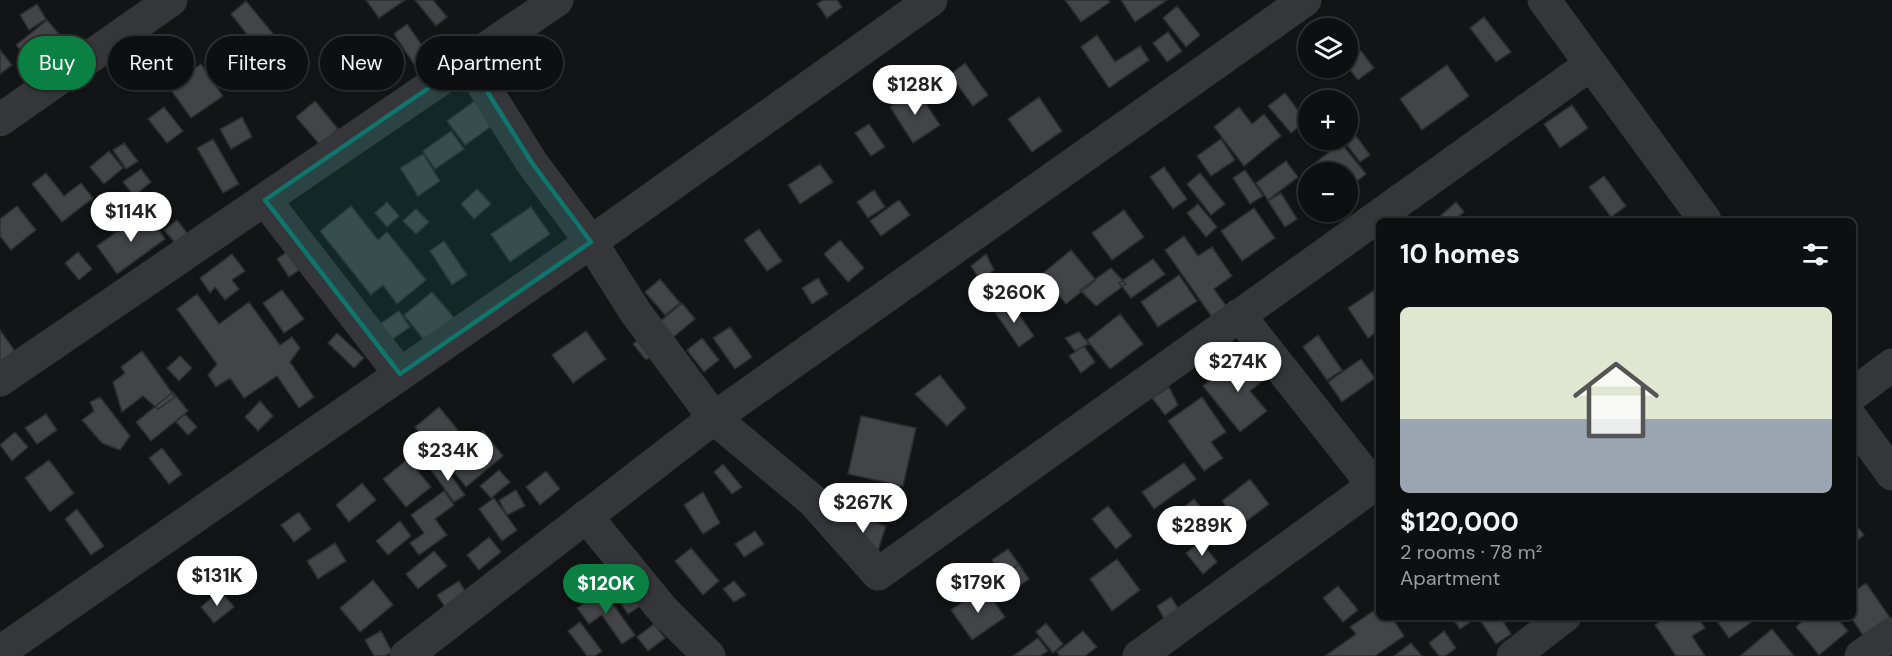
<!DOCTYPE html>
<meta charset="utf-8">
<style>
body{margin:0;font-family:"DM Sans",sans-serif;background:#1c1d1e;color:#f1f3f6;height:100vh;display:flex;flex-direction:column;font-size:22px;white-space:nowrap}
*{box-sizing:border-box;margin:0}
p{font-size:20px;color:#9b9c9f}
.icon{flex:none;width:33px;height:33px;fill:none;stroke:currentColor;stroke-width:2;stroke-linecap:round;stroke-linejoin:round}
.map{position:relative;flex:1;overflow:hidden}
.sheet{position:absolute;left:1376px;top:218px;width:480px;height:402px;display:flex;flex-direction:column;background:#0e0f10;border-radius:9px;box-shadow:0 2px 4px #0004,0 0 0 2px #2e2f30}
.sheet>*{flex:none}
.banner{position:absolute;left:18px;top:36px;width:570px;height:54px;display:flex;gap:12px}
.fabs{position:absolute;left:1298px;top:18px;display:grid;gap:12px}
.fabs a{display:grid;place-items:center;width:60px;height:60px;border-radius:50%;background:#0e0f10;box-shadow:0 2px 4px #0004,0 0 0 2px #2e2f30;font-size:30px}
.price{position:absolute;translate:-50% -51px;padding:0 14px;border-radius:21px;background:#fff;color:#222;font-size:20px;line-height:39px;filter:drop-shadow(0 2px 3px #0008)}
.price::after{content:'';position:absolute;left:50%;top:36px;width:18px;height:14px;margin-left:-9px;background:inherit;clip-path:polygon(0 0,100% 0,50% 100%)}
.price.on{background:#0b8043;color:#fff}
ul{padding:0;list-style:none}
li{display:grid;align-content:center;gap:12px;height:318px;padding:0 24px}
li+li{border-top:2px solid #2e2f30}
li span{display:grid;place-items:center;height:186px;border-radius:9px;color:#555}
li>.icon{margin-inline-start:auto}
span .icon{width:108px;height:108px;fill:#fffc;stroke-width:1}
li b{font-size:26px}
h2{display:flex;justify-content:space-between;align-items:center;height:72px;padding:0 24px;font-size:26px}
.pill{padding:0 21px;border-radius:27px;background:#0e0f10;box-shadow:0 2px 4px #0004,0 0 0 2px #2e2f30;font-size:21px;line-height:54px}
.pill.on{background:#0b8043;color:#fff}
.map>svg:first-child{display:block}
.building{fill:#424448;stroke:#2d2e31;stroke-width:1.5}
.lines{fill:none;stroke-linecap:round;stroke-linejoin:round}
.minor{stroke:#34363a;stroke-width:33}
.marked{fill:#0f766e;fill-opacity:0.2;stroke:#0f766e;stroke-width:4.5;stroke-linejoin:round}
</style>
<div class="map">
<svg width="1892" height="656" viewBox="0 0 1892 656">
<rect width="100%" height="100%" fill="#131415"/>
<!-- building -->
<path class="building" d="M366,0H405L379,18Z
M415,0H433L447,17L436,26Z
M823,0H837L842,7L827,18L817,4Z
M1065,0H1108L1110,2L1081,22Z
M1121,0H1167L1135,22Z
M246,1L284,47L245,78L226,56L249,37L231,14Z
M37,4L46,19L29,30L20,15Z
M1177,6L1200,35L1186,47L1163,18Z
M1484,17L1511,52L1496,62L1470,28Z
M47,20L59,34L28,59L16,45Z
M407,24L428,54L414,64L394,34Z
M1168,32L1182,51L1167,62L1153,43Z
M1097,35L1115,62L1140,46L1149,60L1109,88L1081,47Z
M353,45L375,75L360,86L337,56Z
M0,50L12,65L0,74Z
M1361,51L1374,68L1358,80L1347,66V61Z
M294,60L303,74L279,91L269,77Z
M965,63L988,95L973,106L950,75Z
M201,64L223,96L191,118L169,87Z
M1447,65L1469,96L1422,130L1400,99Z
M1319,68H1339L1327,77Z
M916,89L940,125L913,143L890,107Z
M1285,93L1306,121L1291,133L1268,106Z
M1039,97L1062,131L1032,152L1008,119Z
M476,100L493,125L465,145L447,121Z
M315,101L338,129L320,145L296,117Z
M1572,105L1588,128L1560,148L1544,124Z
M164,107L183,131L167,143L148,119Z
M1239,107L1252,124L1264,114L1281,136L1244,166L1214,127Z
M242,117L252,137L231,149L220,129Z
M869,124L885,147L871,156L855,133Z
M451,131L464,149L435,169L423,151Z
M1353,132L1370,155L1360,162L1343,140H1347V136Z
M213,139L239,184L223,193L197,148Z
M1221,139L1235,160L1211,176L1197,156Z
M124,143L138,161L126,169L113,150Z
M1341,143L1366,174L1347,189V172H1315L1310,167Z
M109,151L123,168L104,184L90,167Z
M423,154L440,181L418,196L400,168Z
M1286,161L1298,177L1268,200L1256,183Z
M820,164L833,182L800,204L788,185Z
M1164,167L1187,199L1173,209L1150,177Z
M141,169L151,182L134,196L123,182Z
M1245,170L1263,196L1250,204L1233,178Z
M46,173L64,196L81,183L93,198L62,222L32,184Z
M1200,173L1225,204L1211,215L1187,184Z
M1604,176L1626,206L1611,217L1589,187Z
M477,189L491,204L474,219L461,204Z
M874,190L885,207L868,218L857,202Z
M1281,193L1297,219L1285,227L1268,201Z
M139,194L149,206L113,232L103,219Z
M899,200L910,215L881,236L870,221Z
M387,202L399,216L387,227L375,213Z
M1456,202L1464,212L1454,220H1436Z
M1198,204L1217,227L1206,237L1187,213Z
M17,206L36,230L11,250L0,236V219Z
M351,206L378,240L387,232L426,280L397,304L383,285L371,295L320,231Z
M531,207L550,234L510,262L491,234Z
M1254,208L1275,238L1242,261L1221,231Z
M416,209L429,222L416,234L403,221Z
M1124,210L1144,237L1112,260L1092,233Z
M146,211L165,239L117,274L97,246Z
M177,220L190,237L178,246L164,230Z
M759,229L782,261L767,271L744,240Z
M1184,236L1198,256L1212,247L1232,276L1214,289L1234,317L1219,327L1165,250Z
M305,240L316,258L289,277L277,259Z
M840,240L864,268L848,282L824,254Z
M444,241L467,275L452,285L430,251Z
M1071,250L1096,280L1066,304L1042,274Z
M78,252L92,269L79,280L65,263Z
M232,254L245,271L232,280L239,289L225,300L215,287L210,293L200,278Z
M986,254L994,270L980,280L971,266Z
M1153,259L1165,274L1131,298L1119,283Z
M1111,268L1126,284L1096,306L1080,290Z
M1179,275L1197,301L1158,327L1141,302Z
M818,278L828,294L812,304L802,288Z
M660,279L680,303L665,315L645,292Z
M1378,288V331L1368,338L1348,308Z
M282,290L304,319L284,333L263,303Z
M432,292L455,319L426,342L404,315Z
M197,294L219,324L249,302L280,345L292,337L300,348L290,362L314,397L299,408L277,376L244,398L230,378L216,387L208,375L217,364L177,309Z
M1009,300L1034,336L1019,347L994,311Z
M682,303L695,319L646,360L633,344Z
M399,311L410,327L388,342L377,326Z
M1120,314L1143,344L1110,369L1087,340Z
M730,327L752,357L735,369L713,338Z
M0,330L24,364L0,381Z
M586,331L606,359L573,383L552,355Z
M1079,332L1089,344L1075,351L1065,338Z
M337,333L364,358L354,368L328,343Z
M1318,335L1342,370L1327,380L1303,347Z
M702,338L719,360L704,372L687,350Z
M1084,346L1095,362L1081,373L1069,356Z
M142,351L175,397L158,409L143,396L122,412L113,382L125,373L121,367Z
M1244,354L1264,380L1250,391L1267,411L1240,432L1203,386Z
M180,356L192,368L179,381L167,368Z
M1361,359L1375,378L1342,402L1328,382Z
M940,375L966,408L947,426L915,394Z
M1169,387L1178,405L1165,415L1152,398Z
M173,392L188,411L151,441L136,422Z
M100,397L130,436L120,450L102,443L82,420L94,411L90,402Z
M1202,397L1226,432L1211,442L1223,458L1204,471L1168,421Z
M260,401L273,416L258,431L245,417Z
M439,407L458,430L434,450L415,427Z
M46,414L57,430L37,444L25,428Z
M185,414L197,427L188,435L176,422Z
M861,416L916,428L903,486L848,474Z
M483,431L503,456L466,487L446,462Z
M15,432L28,447L12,461L0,445Z
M162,448L182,474L169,484L149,458Z
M408,459L431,487L406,507L383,479Z
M49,460L74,493L50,512L25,478Z
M442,463L465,495L454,502L431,470Z
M1184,463L1196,479L1154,509L1142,492Z
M723,464L742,487L732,494L714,472Z
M499,470L510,482L491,498L480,486Z
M546,471L560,489L540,505L526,487Z
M1250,479L1269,504L1240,526L1222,501Z
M362,483L376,500L349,522L336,505Z
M516,490L525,506L507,515L499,500Z
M444,491L454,505L435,519L447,535L419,555L410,543L424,533L411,515Z
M703,492L720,523L703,534L684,505Z
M494,498L517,530L502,541L479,509Z
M1194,499L1205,513L1175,537L1164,523Z
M1108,506L1132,536L1116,549L1092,519Z
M77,509L104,546L91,555L65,519Z
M1216,509L1225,523L1197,541L1188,528Z
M299,512L311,529L294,542L281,525Z
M850,514L886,526L877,554L841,543Z
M400,521L411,536L388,555L376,541Z
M1853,521L1864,535L1852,544V522Z
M755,531L764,544L744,557L735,544Z
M489,537L501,552L479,570L467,555Z
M1201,541L1217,562L1203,574L1186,553Z
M335,543L346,561L318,579L307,561Z
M691,548L719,581L703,595L675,561Z
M1008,549L1019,564L1003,575L992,560Z
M434,551L447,566L418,589L406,574Z
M1117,559L1140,590L1112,611L1090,579Z
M1019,564L1029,579L1014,590L1003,575Z
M990,565L1012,593L1003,600L981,572Z
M621,567L646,602L628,614L603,579Z
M373,580L393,605L360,632L340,608Z
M459,581L469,598L448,612L437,595Z
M734,581L746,595L734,602L723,589Z
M1866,583L1891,619L1864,637L1850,616H1852V593Z
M1338,586L1358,610L1343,622L1323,598Z
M984,587L1005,617L972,640L951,610Z
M220,590L234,607L214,623L201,607Z
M603,590L635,635L622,644L602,615L589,624L577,608Z
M1171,597L1181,613L1166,622L1157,606Z
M1378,608V616H1391L1404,636L1375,656H1325L1356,634L1350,627Z
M1451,616H1500L1511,634L1496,644L1478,617L1460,629Z
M1668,616H1697L1705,628L1692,636L1705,656H1676L1655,625Z
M1722,616H1760L1729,638L1716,620Z
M1808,616H1835L1848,631L1819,655L1796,627Z
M580,622L602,651L595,656H587L568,631Z
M1046,623L1063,644L1053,653L1036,632Z
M654,624L665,638L648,651L637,637Z
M1772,629L1794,656H1740Z
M381,631L392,652L385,656H374L365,640Z
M1083,631L1097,647L1085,656H1060L1057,652Z
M1444,631L1456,648L1445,656H1439L1429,643Z
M1038,638L1048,651L1040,656H1013Z
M1411,643L1422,656H1394Z"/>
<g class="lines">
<!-- minor -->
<path class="minor" d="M1544,0L1705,220
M468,61L532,163L591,242L636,313L714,418L1305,0
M0,120L171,0
M265,200L400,374
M1239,315L1374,486
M0,380L557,0
M1852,395L1892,365
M1852,419L1892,474
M586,516L663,610L709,656
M0,652L591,242L931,0
M406,656L714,418L813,501L878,574L1591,64
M1139,656L1378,482
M1513,656L1565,616
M1861,656L1892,634"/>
</g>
<!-- marked area -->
<path class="marked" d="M468,61L532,163L591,242L400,374L265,200Z"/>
</svg>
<div class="fabs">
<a><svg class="icon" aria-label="layers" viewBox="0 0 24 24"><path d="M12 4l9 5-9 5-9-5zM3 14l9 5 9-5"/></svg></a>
<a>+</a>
<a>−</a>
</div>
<b class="price" style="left:915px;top:116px">$128K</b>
<b class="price" style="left:131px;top:243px">$114K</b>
<b class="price" style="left:1014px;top:324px">$260K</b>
<b class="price" style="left:1238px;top:393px">$274K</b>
<b class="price" style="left:448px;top:482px">$234K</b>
<b class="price" style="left:863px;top:534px">$267K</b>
<b class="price" style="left:1202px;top:557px">$289K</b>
<b class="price" style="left:217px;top:607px">$131K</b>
<b class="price" style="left:978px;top:614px">$179K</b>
<b class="price on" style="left:606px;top:615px">$120K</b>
<div class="banner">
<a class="pill on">Buy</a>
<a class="pill">Rent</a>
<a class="pill">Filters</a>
<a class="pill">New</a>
<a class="pill">Apartment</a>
</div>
<section class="sheet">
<h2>10 homes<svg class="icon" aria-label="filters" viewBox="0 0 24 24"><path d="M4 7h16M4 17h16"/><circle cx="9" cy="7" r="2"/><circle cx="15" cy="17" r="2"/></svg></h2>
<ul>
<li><span style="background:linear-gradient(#dfe7d0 60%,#9aa5b1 0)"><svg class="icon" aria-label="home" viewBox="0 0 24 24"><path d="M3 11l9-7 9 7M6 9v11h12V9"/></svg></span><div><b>$120,000</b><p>2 rooms · 78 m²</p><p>Apartment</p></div></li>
</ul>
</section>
</div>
